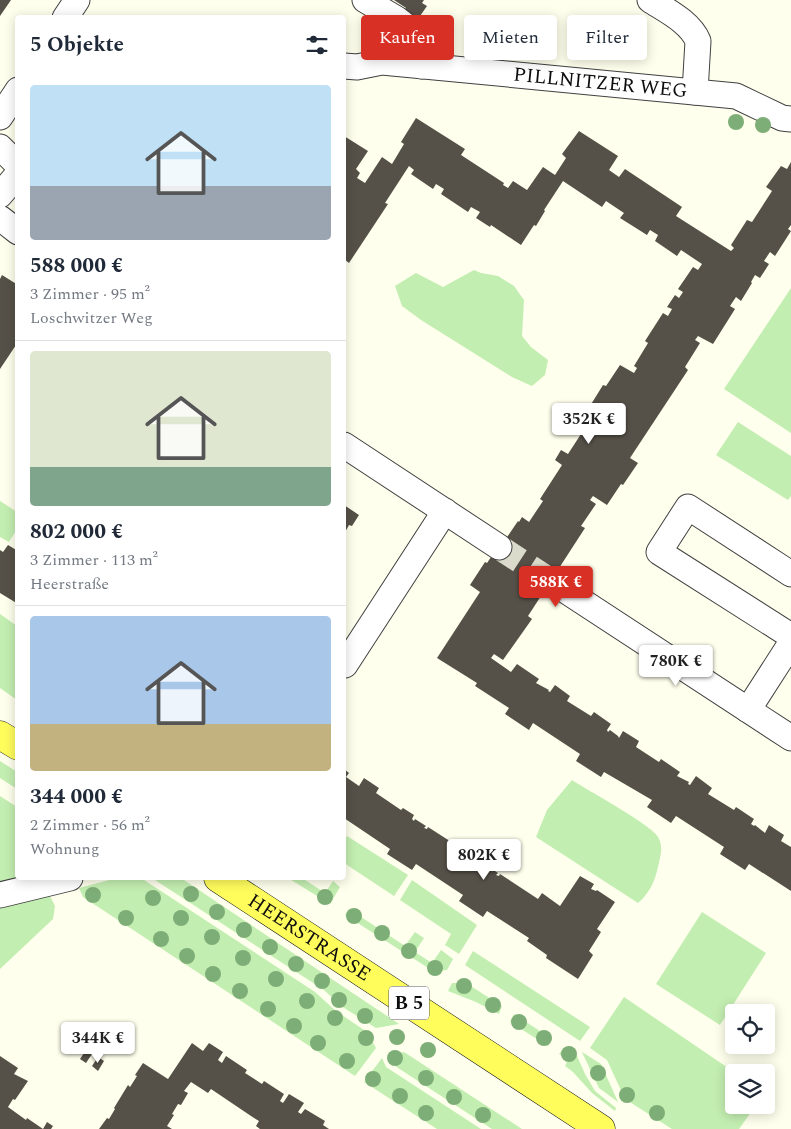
<!DOCTYPE html>
<html lang="de">
<meta charset="utf-8">
<style>
body{margin:0;font-family:Spectral,serif;background:#f6f6f7;color:#1f2937;height:100vh;display:flex;flex-direction:column;font-size:19px;white-space:nowrap}
*{box-sizing:border-box;margin:0}
p{font-size:16px;color:#747a83}
.icon{flex:none;width:28px;height:28px;fill:none;stroke:currentColor;stroke-width:2;stroke-linecap:round;stroke-linejoin:round}
.map{position:relative;flex:1;overflow:hidden}
.details{position:absolute;left:15px;top:15px;width:331px;height:865px;display:flex;flex-direction:column;background:#fff;border-radius:5px;box-shadow:0 2px 12px #0003}
.details>*{flex:none}
.banner{position:absolute;left:361px;top:15px;width:354px;height:45px;display:flex;gap:10px}
.tools{position:absolute;left:725px;top:1004px;display:grid;gap:10px}
.tools a{display:grid;place-items:center;width:50px;height:50px;border-radius:5px;background:#fff;box-shadow:0 2px 12px #0003;font-size:25px}
.price{position:absolute;translate:-50% -42px;padding:0 11px;border-radius:5px;background:#fff;color:#222;font-size:16px;line-height:32px;filter:drop-shadow(0 1px 2px #0008)}
.price::after{content:'';position:absolute;left:50%;top:30px;width:15px;height:11px;margin-left:-8px;background:inherit;clip-path:polygon(0 0,100% 0,50% 100%)}
.price.active{background:#d93025;color:#fff}
ul{padding:0;list-style:none}
li{display:grid;align-content:center;gap:10px;height:265px;padding:0 15px}
li+li{border-top:1px solid #e0e1e3}
li span{display:grid;place-items:center;height:155px;border-radius:5px;color:#555}
li>.icon{margin-inline-start:auto}
span .icon{width:90px;height:90px;fill:#fffc;stroke-width:1}
li b{font-size:21px}
h2{display:flex;justify-content:space-between;align-items:center;height:60px;padding:0 15px;font-size:21px}
.chip{padding:0 18px;border-radius:5px;background:#fff;box-shadow:0 2px 12px #0003;font-size:18px;line-height:45px}
.chip.active{background:#d93025;color:#fff}
.map>svg:first-child{display:block}
.green{fill:#c3eeb1}
.building{fill:#565148}
.lines{fill:none;stroke-linecap:round;stroke-linejoin:round}
.minor-tunnel{stroke:#dadbcb;stroke-width:25;stroke-dasharray:25 12;stroke-linecap:butt}
.minor-casing{stroke:#404040;stroke-width:27}
.major-casing{stroke:#1e1e1e;stroke-width:29}
.minor{stroke:#fff;stroke-width:25}
.major{stroke:#fffd5c;stroke-width:28}
.tree{fill:#7eae77}
.labels{text-anchor:middle;dominant-baseline:central;stroke-width:5;stroke-linejoin:round;paint-order:stroke}
.shield{fill:#fff;stroke:#565656;stroke-width:1}
.shield-label{font-size:19px;font-weight:bold;fill:#0d0d0d}
.street-label{font-size:20px;fill:#0d0d0d;stroke:#fff}
</style>
<div class="map">
<svg width="791" height="1129" viewBox="0 0 791 1129">
<rect width="100%" height="100%" fill="#feffec"/>
<!-- green -->
<path class="green" d="M474,270L481,273L498,276L514,286L524,300L522,336L531,347L548,360L545,375L532,386L512,377L421,320L402,306L395,286L416,273L443,287Z
M791,288V433L724,389Z
M738,422L791,456V496L788,500L716,455Z
M0,501L17,512V529L9,542L0,537Z
M0,614L17,626V700L0,688Z
M0,761L17,772V789L0,778Z
M572,780C587,790 652,825 658,837C664,847 660,857 658,867C655,881 649,894 638,903L536,837L547,810Z
M0,796L17,807L18,878H33L0,889Z
M347,836L408,875L394,896L344,863V841Z
M117,878H141L315,992L336,1011L367,1032L376,1048L355,1076L83,897L79,888Z
M152,878H181L399,1024L376,1028L341,1006L324,990Z
M288,878H302L325,893L333,881L340,887L330,904Z
M412,880L477,925L459,954L445,945L451,934L400,900Z
M47,890L55,906L53,919L0,969V900Z
M349,909L405,946L415,932L424,938L415,952L432,963L441,950L453,959L447,970L433,971L345,915Z
M702,912L766,953L720,1025L656,984Z
M473,951L590,1027L580,1041L465,965Z
M452,983H466L502,1006L499,1014L476,1002L448,991Z
M624,997L734,1072V1105H756L739,1129H672L625,1099L607,1060L590,1048Z
M514,1014L552,1039L548,1046L510,1022Z
M565,1047L577,1056L585,1074L595,1091L616,1108L615,1111L592,1093L573,1072L565,1066L568,1060L559,1054Z
M404,1052L522,1129H492L395,1066L389,1056Z
M582,1052L601,1064L618,1102L599,1088Z
M382,1058L386,1067L481,1129H437L364,1082Z"/>
<!-- building -->
<path class="building" d="M0,0H11L0,16Z
M394,0H424L422,3L427,6L418,19L405,10L406,8Z
M416,118L465,149L461,155L504,183L503,185L508,188L513,181L527,190L543,167L555,175L566,158L562,154L579,131L618,156L609,170L619,177L625,169L682,207L676,216L731,251L734,248L731,245L747,220L752,222L772,191L766,187L781,166L787,169L791,162V225L788,229L791,231L775,256L770,252L764,261L769,264L760,278L755,275L751,282L752,283L741,301L736,297L730,306L735,309L713,344L698,336L695,340L700,343L685,367L688,370L630,458L638,463L623,485L621,484L607,505L593,496L590,500L596,504L581,526L585,528L528,616L532,619L503,660L494,654L491,658L511,672L517,664L539,679L536,683L549,690L548,691L550,692L555,685L570,696L567,701L591,716L594,712L611,724L607,730L608,732L610,730L618,736L619,738L623,731L639,741L636,747L659,762L661,759L680,772L677,776L689,782L688,784L690,785L696,776L712,788L708,794L734,810L736,807L754,819L751,824L754,826L755,825L765,833L769,825L784,835L781,841L791,847V891L749,864L745,870L720,854L724,847L676,816L671,823L647,807L652,800L604,772L601,777L576,761L580,754L533,723L529,730L505,714L509,708L475,686L477,683L437,658L480,592L470,585L485,562L487,563L501,542L503,543L518,521L519,522L522,517L529,522L543,501L540,499L562,465L555,460L561,450L568,454L581,434L574,428L588,405L590,406L603,385L606,386L620,365L634,373L637,368L634,366L648,343L645,341L663,313L668,316L672,309L667,307L675,295L679,298L683,292L678,289L693,267L698,270L702,264L681,250L677,256L655,241L658,235L650,230L647,235L620,218L624,213L606,201L602,207L563,181L544,210L545,211L536,226L534,225L521,245L491,225L490,227L476,218L480,212L471,207L468,212L441,194L444,189L436,184L433,189L411,174L414,170L409,166L385,203L388,204L349,263L344,259V136L368,151L356,169L360,173L357,178L365,183L382,157L392,164L404,144L401,142Z
M2,275L18,285V342L0,369V279Z
M344,505L359,515L352,526L349,525L344,534Z
M8,545L18,551V604L0,593V550L3,552Z
M344,769L349,773L346,777L359,786L364,778L379,788L376,793L401,810L403,808L414,815L412,819L414,821L415,819L426,826L424,828L427,829L428,827L473,856L474,853L486,861L483,866L485,867L486,865L498,873L496,875L499,876L500,874L538,899L542,893L560,906L580,876L594,884L591,889L596,891L597,890L615,902L597,929L601,932L589,951L593,955L578,979L546,958L547,955L527,941L529,938L487,911L483,917L459,901L463,895L416,864L412,870L387,854L390,849L344,818Z
M192,1043L203,1051L209,1043L223,1052L218,1060L222,1063L226,1056L247,1070L245,1073L262,1084L264,1081L284,1094L280,1101L283,1103L289,1094L304,1103L298,1112L301,1114L305,1109L325,1121L323,1125L329,1129H260L256,1126L259,1121L251,1116L211,1089L208,1093L191,1082L184,1091L188,1093L181,1105L178,1104L172,1114L174,1115L167,1126L172,1129H99L107,1118L109,1119L115,1109L114,1108L128,1085L130,1087L137,1076L135,1075L143,1063L168,1079Z
M86,1050L92,1054L86,1063L80,1059Z
M0,1056L18,1068L14,1074L28,1081L15,1100L13,1099L8,1107L26,1120L27,1118L43,1129L47,1122L53,1126L51,1129H0Z
M98,1057L104,1061L98,1071L92,1066Z"/>
<g class="lines">
<!-- minor-tunnel -->
<path class="minor-tunnel" d="M499,547L551,581"/>
<!-- minor casing -->
<g class="minor-casing">
<g id="minor">
<path d="M365,0L397,19L424,40L422,66"/>
<path d="M650,0C667,11 690,22 698,41L695,92"/>
<path d="M65,18L77,0"/>
<path id="s1" d="M344,66L357,67L382,62L736,96L782,118L791,119"/>
<path d="M0,117L18,90"/>
<path d="M0,147L18,165"/>
<path d="M0,195L18,174"/>
<path d="M0,218L18,232"/>
<path d="M344,445L499,547"/>
<path d="M791,574L688,507L659,552L791,636"/>
<path d="M551,581L791,738"/>
<path d="M345,665L445,511"/>
<path d="M748,710L791,643"/>
<path d="M0,895L70,878"/>
</g>
</g>
<!-- major casing -->
<g class="major-casing">
<g id="major">
<path d="M0,735L18,746"/>
<path id="s2" d="M218,878L601,1129"/>
</g>
</g>
<!-- minor -->
<use href="#minor" class="minor"/>
<!-- major -->
<use href="#major" class="major"/>
</g>
<!-- trees -->
<g class="tree">
<circle cx="736" cy="122" r="8"/>
<circle cx="763" cy="125" r="8"/>
<circle cx="191" cy="894" r="8"/>
<circle cx="93" cy="895" r="8"/>
<circle cx="325" cy="897" r="8"/>
<circle cx="153" cy="898" r="8"/>
<circle cx="217" cy="912" r="8"/>
<circle cx="354" cy="916" r="8"/>
<circle cx="126" cy="918" r="8"/>
<circle cx="181" cy="918" r="8"/>
<circle cx="244" cy="930" r="8"/>
<circle cx="382" cy="933" r="8"/>
<circle cx="212" cy="937" r="8"/>
<circle cx="161" cy="939" r="8"/>
<circle cx="270" cy="947" r="8"/>
<circle cx="409" cy="951" r="8"/>
<circle cx="187" cy="956" r="8"/>
<circle cx="243" cy="958" r="8"/>
<circle cx="296" cy="964" r="8"/>
<circle cx="435" cy="968" r="8"/>
<circle cx="213" cy="974" r="8"/>
<circle cx="276" cy="979" r="8"/>
<circle cx="322" cy="981" r="8"/>
<circle cx="464" cy="986" r="8"/>
<circle cx="240" cy="991" r="8"/>
<circle cx="339" cy="1000" r="8"/>
<circle cx="307" cy="1001" r="8"/>
<circle cx="493" cy="1005" r="8"/>
<circle cx="268" cy="1009" r="8"/>
<circle cx="365" cy="1016" r="8"/>
<circle cx="335" cy="1018" r="8"/>
<circle cx="519" cy="1022" r="8"/>
<circle cx="294" cy="1026" r="8"/>
<circle cx="397" cy="1037" r="8"/>
<circle cx="366" cy="1038" r="8"/>
<circle cx="544" cy="1038" r="8"/>
<circle cx="318" cy="1043" r="8"/>
<circle cx="428" cy="1050" r="8"/>
<circle cx="569" cy="1054" r="8"/>
<circle cx="395" cy="1058" r="8"/>
<circle cx="347" cy="1061" r="8"/>
<circle cx="598" cy="1073" r="8"/>
<circle cx="426" cy="1078" r="8"/>
<circle cx="373" cy="1079" r="8"/>
<circle cx="627" cy="1095" r="8"/>
<circle cx="400" cy="1096" r="8"/>
<circle cx="454" cy="1097" r="8"/>
<circle cx="426" cy="1113" r="8"/>
<circle cx="657" cy="1113" r="8"/>
<circle cx="483" cy="1115" r="8"/>
</g>
<g class="labels">
<!-- shield labels -->
<rect class="shield" x="389" y="986.5" width="40" height="33" rx="4"/>
<g class="shield-label">
<text x="409" y="1003">B 5</text>
</g>
<!-- street labels -->
<g class="street-label">
<text stroke="none"><textPath href="#s1" startOffset="258">PILLNITZER WEG</textPath></text>
<text stroke="none"><textPath href="#s2" startOffset="109">HEERSTRASSE</textPath></text>
</g>
</g>
</svg>
<div class="tools">
<a><svg class="icon" aria-label="locate" viewBox="0 0 24 24"><circle cx="12" cy="12" r="6"/><path d="M12 2v4M12 18v4M2 12h4M18 12h4"/></svg></a>
<a><svg class="icon" aria-label="layers" viewBox="0 0 24 24"><path d="M12 4l9 5-9 5-9-5zM3 14l9 5 9-5"/></svg></a>
</div>
<b class="price" style="left:589px;top:445px">352K €</b>
<b class="price active" style="left:556px;top:608px">588K €</b>
<b class="price" style="left:676px;top:687px">780K €</b>
<b class="price" style="left:484px;top:881px">802K €</b>
<b class="price" style="left:98px;top:1064px">344K €</b>
<div class="banner">
<a class="chip active">Kaufen</a>
<a class="chip">Mieten</a>
<a class="chip">Filter</a>
</div>
<section class="details">
<h2>5 Objekte<svg class="icon" aria-label="filters" viewBox="0 0 24 24"><path d="M4 7h16M4 17h16"/><circle cx="9" cy="7" r="2"/><circle cx="15" cy="17" r="2"/></svg></h2>
<ul>
<li><span style="background:linear-gradient(#bfe0f5 65%,#9aa5b1 0)"><svg class="icon" aria-label="home" viewBox="0 0 24 24"><path d="M3 11l9-7 9 7M6 9v11h12V9"/></svg></span><div><b>588 000 €</b><p>3 Zimmer · 95 m²</p><p>Loschwitzer Weg</p></div></li>
<li><span style="background:linear-gradient(#dfe7d0 75%,#7fa58c 0)"><svg class="icon" aria-label="home" viewBox="0 0 24 24"><path d="M3 11l9-7 9 7M6 9v11h12V9"/></svg></span><div><b>802 000 €</b><p>3 Zimmer · 113 m²</p><p>Heerstraße</p></div></li>
<li><span style="background:linear-gradient(#a9c7e8 70%,#c2b280 0)"><svg class="icon" aria-label="home" viewBox="0 0 24 24"><path d="M3 11l9-7 9 7M6 9v11h12V9"/></svg></span><div><b>344 000 €</b><p>2 Zimmer · 56 m²</p><p>Wohnung</p></div></li>
</ul>
</section>
</div>
